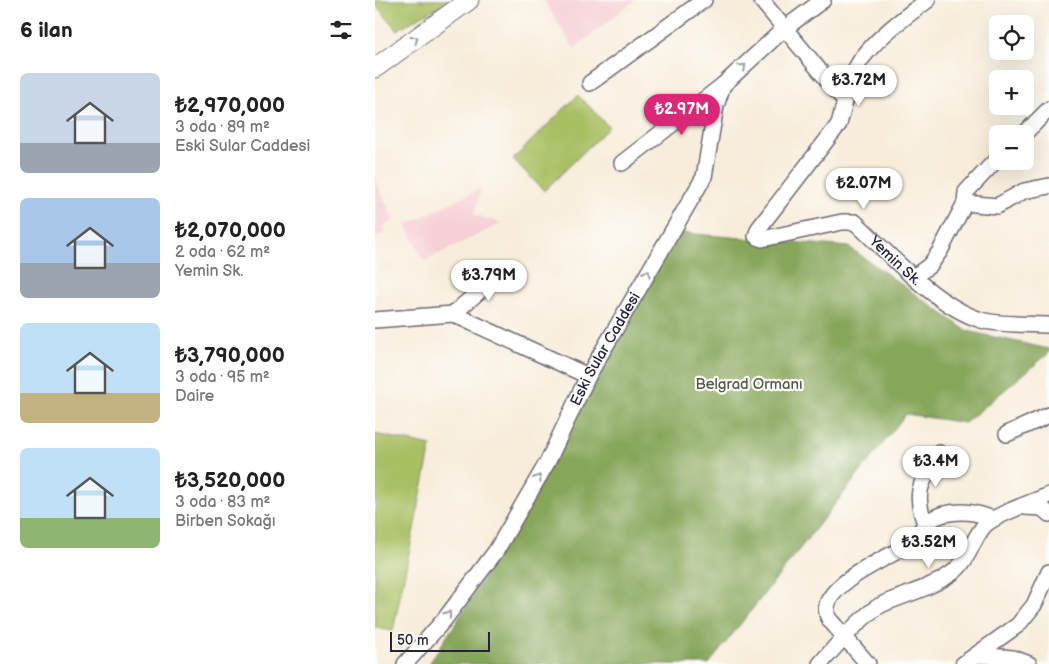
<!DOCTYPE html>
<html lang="tr">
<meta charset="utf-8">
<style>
body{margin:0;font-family:"Balsamiq Sans",sans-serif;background:#f2f2f2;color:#222;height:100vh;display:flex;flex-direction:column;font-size:19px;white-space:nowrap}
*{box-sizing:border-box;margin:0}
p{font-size:16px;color:#767676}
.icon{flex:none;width:28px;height:28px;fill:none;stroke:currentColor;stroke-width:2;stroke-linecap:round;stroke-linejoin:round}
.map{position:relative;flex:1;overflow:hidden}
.details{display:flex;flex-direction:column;background:#fff;width:375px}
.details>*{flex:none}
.tools{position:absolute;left:614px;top:15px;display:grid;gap:10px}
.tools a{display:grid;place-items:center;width:45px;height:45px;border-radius:8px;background:#fff;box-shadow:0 5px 20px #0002;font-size:25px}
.scale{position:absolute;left:15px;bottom:12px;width:100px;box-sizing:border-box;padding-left:5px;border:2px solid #22223b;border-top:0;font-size:14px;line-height:18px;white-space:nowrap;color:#22223b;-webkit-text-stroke:4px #fdfcf7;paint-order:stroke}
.price{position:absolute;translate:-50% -42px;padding:0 11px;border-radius:18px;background:#fff;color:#222;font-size:16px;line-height:32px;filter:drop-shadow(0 1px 2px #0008)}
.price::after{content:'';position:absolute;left:50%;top:30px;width:15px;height:11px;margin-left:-8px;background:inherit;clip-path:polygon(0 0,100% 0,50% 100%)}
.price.active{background:#db2777;color:#fff}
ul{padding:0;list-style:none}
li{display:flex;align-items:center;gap:15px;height:125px;padding:0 20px}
li span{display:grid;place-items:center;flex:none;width:140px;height:100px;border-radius:8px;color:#555}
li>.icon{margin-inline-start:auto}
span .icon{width:60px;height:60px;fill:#fffc;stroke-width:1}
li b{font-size:21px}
h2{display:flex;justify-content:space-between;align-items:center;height:60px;padding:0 20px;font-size:21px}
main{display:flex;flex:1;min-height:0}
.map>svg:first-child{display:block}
.built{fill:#f6cfd7}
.green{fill:#a9bf64;stroke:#667050}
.forest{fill:#86a65a;stroke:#54644a}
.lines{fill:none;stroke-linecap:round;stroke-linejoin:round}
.minor-casing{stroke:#6d6973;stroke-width:18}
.major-casing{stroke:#6d6973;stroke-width:21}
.minor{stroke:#fff;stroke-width:15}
.major{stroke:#fff;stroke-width:19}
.oneway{stroke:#9c9ca7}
.labels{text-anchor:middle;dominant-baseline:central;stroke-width:4.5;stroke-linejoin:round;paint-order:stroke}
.street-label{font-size:15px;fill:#22223b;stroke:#fdfcf7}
.park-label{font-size:15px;fill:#515949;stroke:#fdfcf7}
</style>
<main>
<section class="details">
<h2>6 ilan<svg class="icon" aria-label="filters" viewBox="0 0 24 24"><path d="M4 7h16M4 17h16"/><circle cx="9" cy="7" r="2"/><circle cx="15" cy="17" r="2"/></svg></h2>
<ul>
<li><span style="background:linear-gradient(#c9d6e8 70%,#9aa5b1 0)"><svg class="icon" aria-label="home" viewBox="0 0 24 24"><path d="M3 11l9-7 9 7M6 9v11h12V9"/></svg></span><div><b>₺2,970,000</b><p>3 oda · 89 m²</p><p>Eski Sular Caddesi</p></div></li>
<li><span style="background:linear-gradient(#a9c7e8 65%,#9aa5b1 0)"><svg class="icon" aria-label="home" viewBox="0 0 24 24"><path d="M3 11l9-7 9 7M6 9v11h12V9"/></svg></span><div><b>₺2,070,000</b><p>2 oda · 62 m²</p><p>Yemin Sk.</p></div></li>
<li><span style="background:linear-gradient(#bfe0f5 70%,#c2b280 0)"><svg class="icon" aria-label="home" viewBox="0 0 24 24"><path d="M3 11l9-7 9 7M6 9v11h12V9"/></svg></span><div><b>₺3,790,000</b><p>3 oda · 95 m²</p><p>Daire</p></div></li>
<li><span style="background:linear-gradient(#bfe0f5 70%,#8fb573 0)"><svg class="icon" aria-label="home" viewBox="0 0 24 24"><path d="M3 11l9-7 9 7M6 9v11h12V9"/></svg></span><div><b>₺3,520,000</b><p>3 oda · 83 m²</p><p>Birben Sokağı</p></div></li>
</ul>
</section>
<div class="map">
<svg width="674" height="664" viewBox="0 0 674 664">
<rect width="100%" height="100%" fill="#fdfcf7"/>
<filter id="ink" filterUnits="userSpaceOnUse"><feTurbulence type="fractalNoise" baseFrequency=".02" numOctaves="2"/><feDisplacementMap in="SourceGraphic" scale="10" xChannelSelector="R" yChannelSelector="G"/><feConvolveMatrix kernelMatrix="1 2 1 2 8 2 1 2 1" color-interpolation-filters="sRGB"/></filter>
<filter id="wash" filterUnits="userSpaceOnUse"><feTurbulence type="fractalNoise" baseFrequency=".0096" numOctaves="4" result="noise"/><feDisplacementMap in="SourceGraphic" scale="20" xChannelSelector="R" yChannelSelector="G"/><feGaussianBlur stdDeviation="1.12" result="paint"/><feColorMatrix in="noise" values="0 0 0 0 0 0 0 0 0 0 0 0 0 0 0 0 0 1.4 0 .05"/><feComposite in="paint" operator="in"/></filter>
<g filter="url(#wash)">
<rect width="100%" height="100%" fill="#f8eddb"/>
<!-- built -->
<path class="built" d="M169,0H260L199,49Z
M0,179L19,221L7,226L9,233L0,237Z
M106,188L99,215L127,223L49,261L31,225Z"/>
<!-- green -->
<path class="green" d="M0,0H75L22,30L0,4Z
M203,95L234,127L169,191L138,159Z
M0,434L56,446L18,631L0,628Z"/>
<!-- forest -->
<path class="forest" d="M296,232L474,247L592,331L674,349V353L590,423L531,414L334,664H54L93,604Z"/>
</g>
<g filter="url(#ink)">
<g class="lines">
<!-- minor casing -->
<g class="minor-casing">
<g id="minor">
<path d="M386,0L470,101C474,86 478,70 488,57C505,35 530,17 553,0"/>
<path d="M215,83L329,0"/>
<path id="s1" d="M470,101L464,124L384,228L381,236L387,239L467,222H480C514,254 561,306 606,320C621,325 656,324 674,325"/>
<path d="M649,134L674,109"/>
<path d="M247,163L348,85"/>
<path d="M590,203L622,206L649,191L674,186"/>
<path d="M539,277L555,265L565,251L590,203L591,192L622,159"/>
<path d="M78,314L131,268"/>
<path d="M0,320L78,314L213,376"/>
<path d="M632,434L674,415"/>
<path d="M649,507L667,508L674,514"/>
<path d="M550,523C537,491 548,480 564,453"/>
<path d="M599,657L601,655L638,658L654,664"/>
<path id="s2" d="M30,664L69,620L121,551L173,461L213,376L329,177L341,106L348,85L409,29L448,0"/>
<path d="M445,664C458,649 491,611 508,604C531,594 556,588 577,573C594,561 596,541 609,526C619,515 658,502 674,495"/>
<path d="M493,664L454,619C437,588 512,559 531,546C546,535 547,520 569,514C587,510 601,512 618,519"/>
<path d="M588,664L643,625L659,605L674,572"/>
</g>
</g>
<!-- major casing -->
<g class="major-casing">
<path id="major" d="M0,68L94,0"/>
</g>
<!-- minor -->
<use href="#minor" class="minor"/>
<!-- major -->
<use href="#major" class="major"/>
</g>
<!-- one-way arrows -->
<defs><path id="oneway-chevron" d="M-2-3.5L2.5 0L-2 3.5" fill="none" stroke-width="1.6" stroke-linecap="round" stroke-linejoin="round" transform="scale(1.25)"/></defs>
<g class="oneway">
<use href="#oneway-chevron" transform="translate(40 39) rotate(-36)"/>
<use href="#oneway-chevron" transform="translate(368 67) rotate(-43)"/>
<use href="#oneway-chevron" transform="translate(272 273) rotate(-60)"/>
<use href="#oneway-chevron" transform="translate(163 478) rotate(-60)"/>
<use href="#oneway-chevron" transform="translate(73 614) rotate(-52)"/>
</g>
</g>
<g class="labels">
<!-- street labels -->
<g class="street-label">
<text stroke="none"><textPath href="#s1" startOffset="321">Yemin Sk.</textPath></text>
<text stroke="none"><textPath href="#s2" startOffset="375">Eski Sular Caddesi</textPath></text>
</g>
<!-- park labels -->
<g class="park-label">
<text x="374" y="384">Belgrad Ormanı</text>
</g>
</g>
</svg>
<div class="tools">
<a><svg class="icon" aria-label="locate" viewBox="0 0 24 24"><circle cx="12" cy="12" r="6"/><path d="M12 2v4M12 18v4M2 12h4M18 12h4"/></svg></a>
<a>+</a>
<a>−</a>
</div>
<div class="scale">50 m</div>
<b class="price" style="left:484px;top:107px">₺3.72M</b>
<b class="price active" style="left:307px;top:136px">₺2.97M</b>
<b class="price" style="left:489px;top:210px">₺2.07M</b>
<b class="price" style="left:114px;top:302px">₺3.79M</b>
<b class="price" style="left:561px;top:488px">₺3.4M</b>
<b class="price" style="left:554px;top:569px">₺3.52M</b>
</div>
</main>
